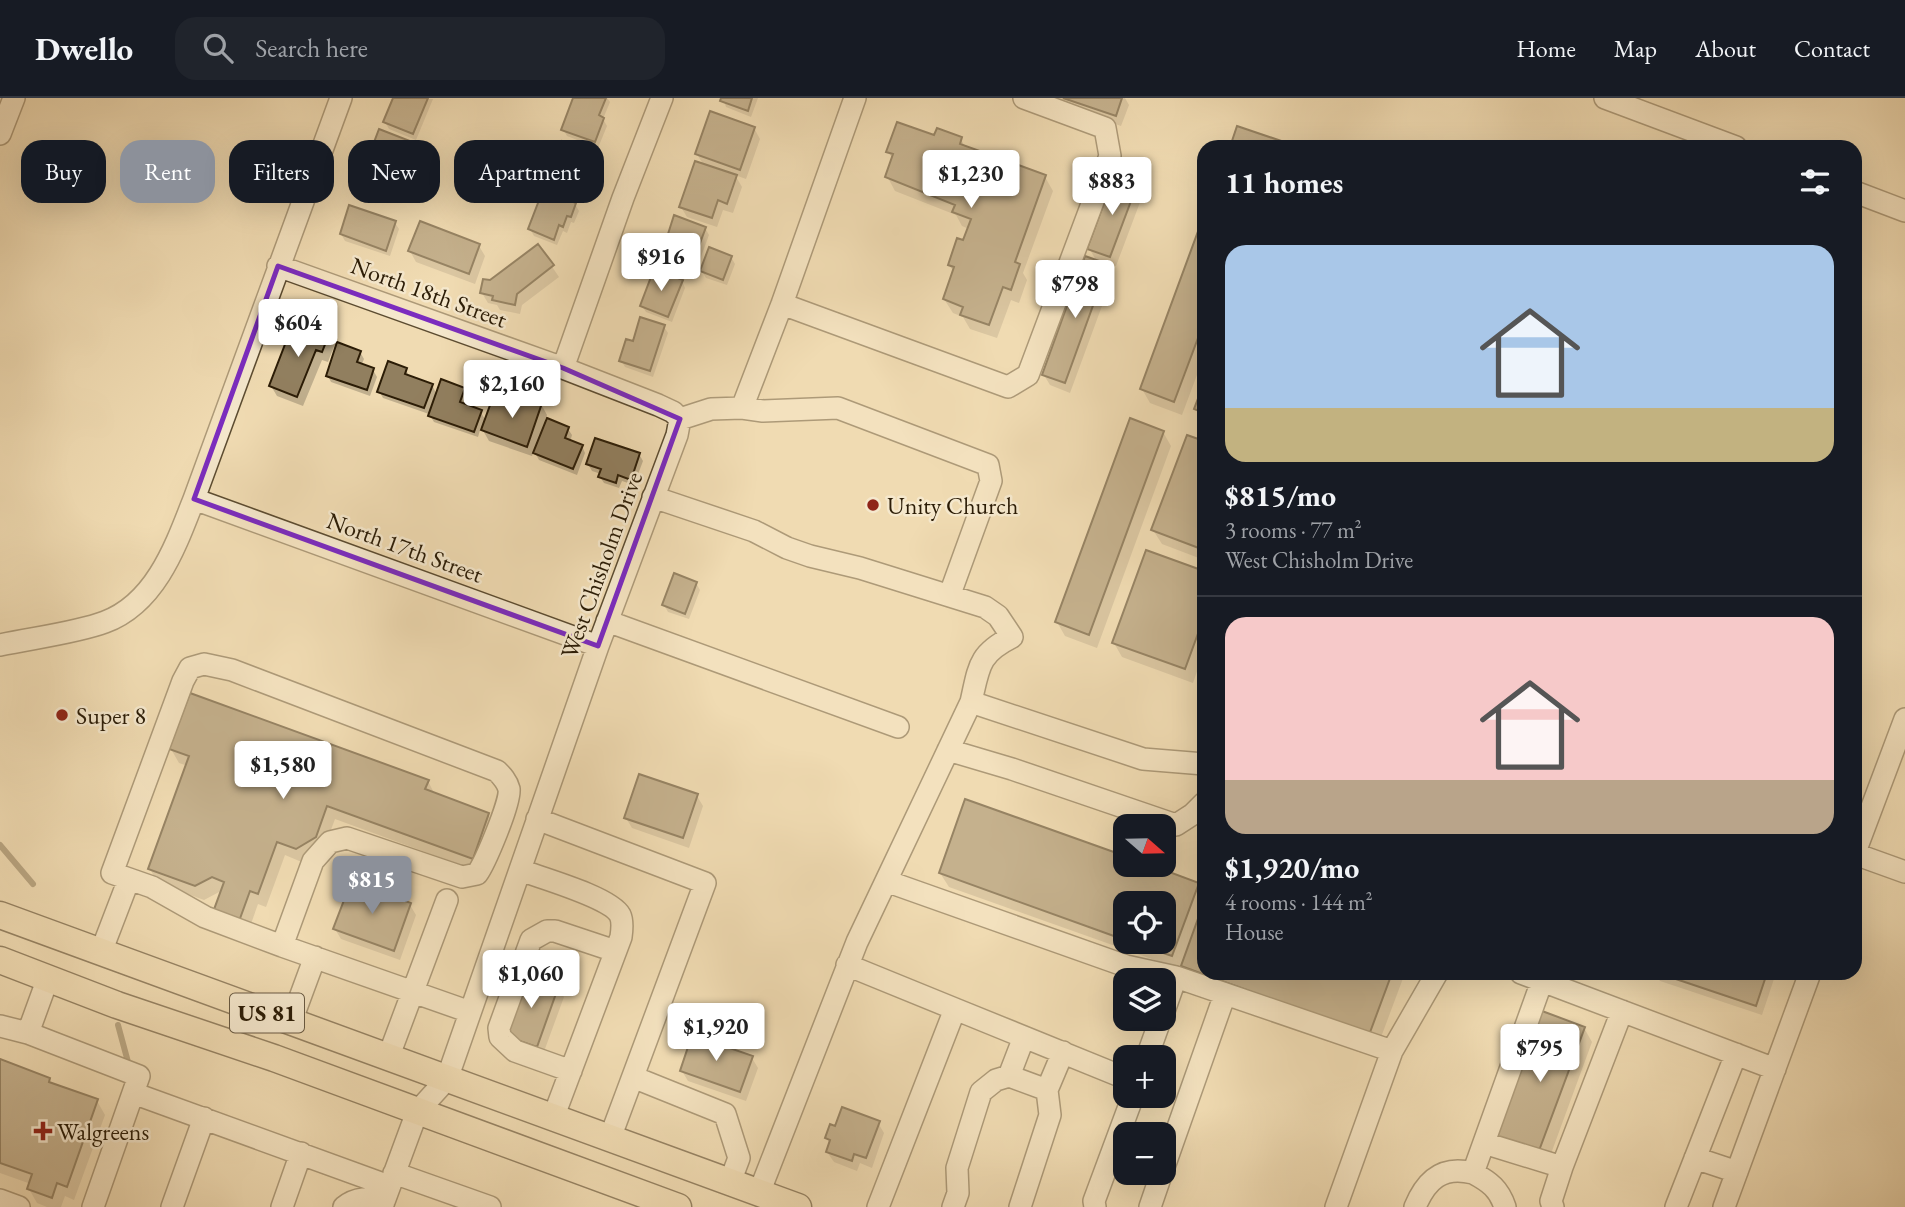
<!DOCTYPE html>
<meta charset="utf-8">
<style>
body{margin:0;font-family:"EB Garamond",serif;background:#20242c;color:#f1f3f6;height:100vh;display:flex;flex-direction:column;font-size:26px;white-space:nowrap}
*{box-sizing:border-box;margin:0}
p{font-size:23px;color:#9ea1a6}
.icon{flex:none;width:38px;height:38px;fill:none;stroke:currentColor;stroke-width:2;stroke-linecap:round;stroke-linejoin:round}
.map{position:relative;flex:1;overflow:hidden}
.side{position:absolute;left:1197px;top:42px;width:665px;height:840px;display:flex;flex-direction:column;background:#171b24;border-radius:21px;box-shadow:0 7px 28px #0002}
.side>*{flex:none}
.hud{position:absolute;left:21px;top:42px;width:665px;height:63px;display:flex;gap:14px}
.needle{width:46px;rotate:110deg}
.fabs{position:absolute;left:1113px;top:716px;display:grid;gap:14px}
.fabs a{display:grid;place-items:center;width:63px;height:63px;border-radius:14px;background:#171b24;box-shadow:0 7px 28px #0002;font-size:35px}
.price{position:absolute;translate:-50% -60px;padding:0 16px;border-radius:7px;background:#fff;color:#222;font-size:23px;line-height:46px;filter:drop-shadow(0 2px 4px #0008)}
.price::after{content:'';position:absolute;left:50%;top:42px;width:21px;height:16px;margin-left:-10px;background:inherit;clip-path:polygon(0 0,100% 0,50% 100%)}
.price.active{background:#8c9099;color:#fff}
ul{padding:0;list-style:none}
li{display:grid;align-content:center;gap:14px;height:371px;padding:0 28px}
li+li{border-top:2px solid #363941}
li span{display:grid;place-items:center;height:217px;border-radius:21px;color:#555}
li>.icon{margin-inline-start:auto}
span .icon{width:126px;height:126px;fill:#fffc;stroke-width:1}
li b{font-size:30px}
h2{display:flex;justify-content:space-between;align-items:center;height:84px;padding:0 28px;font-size:30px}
.tag{padding:0 24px;border-radius:21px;background:#171b24;box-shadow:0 7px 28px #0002;font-size:24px;line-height:63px}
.tag.active{background:#8c9099;color:#fff}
header{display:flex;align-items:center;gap:42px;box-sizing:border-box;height:98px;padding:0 35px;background:#171b24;border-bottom:2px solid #363941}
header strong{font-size:33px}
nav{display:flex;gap:38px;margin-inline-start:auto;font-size:24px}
.search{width:490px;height:63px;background:#20242c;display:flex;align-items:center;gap:18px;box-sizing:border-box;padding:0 24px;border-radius:21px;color:#9ea1a6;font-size:26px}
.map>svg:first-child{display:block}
.shadow{fill:#0003;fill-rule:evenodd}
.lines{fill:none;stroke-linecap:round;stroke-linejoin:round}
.stream{stroke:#79684a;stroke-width:6}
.building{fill:#917f5f;stroke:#2b1c06;stroke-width:2}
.minor-casing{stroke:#5c4c31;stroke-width:24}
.major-casing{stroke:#2b1c06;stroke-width:29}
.minor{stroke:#f5e8cd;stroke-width:21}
.major{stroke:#f0dbb2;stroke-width:26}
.marked{fill:none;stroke:#7b2cbf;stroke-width:5;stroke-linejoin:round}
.poi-dot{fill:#8f2418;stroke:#f5e8cd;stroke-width:2.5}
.labels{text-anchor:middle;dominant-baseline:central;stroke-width:5;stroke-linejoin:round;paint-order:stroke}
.shield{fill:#f5e8cd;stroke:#685942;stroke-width:2}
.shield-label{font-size:23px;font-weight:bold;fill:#2b1c06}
.street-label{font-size:24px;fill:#2b1c06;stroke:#f5e8cd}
.poi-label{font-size:24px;fill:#2b1c06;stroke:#f5e8cd;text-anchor:start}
</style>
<header>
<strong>Dwello</strong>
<div class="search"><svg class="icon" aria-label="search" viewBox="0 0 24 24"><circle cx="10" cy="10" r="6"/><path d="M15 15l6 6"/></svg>Search here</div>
<nav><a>Home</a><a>Map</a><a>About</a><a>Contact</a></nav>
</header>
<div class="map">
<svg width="1905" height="1109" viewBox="0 0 1905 1109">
<rect width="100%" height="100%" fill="#f0dbb2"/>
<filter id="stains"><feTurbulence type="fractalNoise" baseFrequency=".00286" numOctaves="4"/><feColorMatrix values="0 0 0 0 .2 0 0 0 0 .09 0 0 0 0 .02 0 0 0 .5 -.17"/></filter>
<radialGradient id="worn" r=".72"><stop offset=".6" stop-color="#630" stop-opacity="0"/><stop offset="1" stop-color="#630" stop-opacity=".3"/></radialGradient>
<!-- shadow -->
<path class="shadow" d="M395,0L433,1L416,42L389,31L385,24Z
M575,0H607L610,4L603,21L607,28L598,50L567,38L563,31Z
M723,0H758L751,19L726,9Z
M1042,0H1125L1129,7L1121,28Z
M754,30L760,41L746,81L735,77L742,89L733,115L723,112L717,129L687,119L681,109L704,68L697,56Z
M935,40L961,41L966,51L1045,79L1053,93L1023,175L1027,182L1019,205L1011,202L997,240L970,231L963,219L953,215L944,201L954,174L949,167L964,144L969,131L962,128L956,117L895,93L887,78L893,61L888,54Z
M409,45L413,51L396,93L367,82L364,75Z
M591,55L595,62L588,82L583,81L578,95L555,87L551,81Z
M1136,88L1142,99L1116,168L1105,164L1113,178L1070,295L1050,287L1044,277L1097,164L1089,150Z
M575,106L579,113L574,125L571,124L567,135L563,133L557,147L534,138L530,131Z
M1204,122V258L1182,317L1150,305L1142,291Z
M395,125L399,131L390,158L345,143L341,136Z
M705,130L709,137L695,175L674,168L670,161L677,144L669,136Z
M479,148L485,158L475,186L416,164L410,153Z
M538,148L559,179L522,207L520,216L500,212L497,207L488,205L482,195L491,184Z
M731,159L735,166L727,187L706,180L702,173Z
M682,183L685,190L672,224L646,214L642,208Z
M664,229L668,235L653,279L625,269L621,262L634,245Z
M329,235L335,246L328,264L322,262L303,308L277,298L271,288L302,243Z
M360,254L364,261L361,268L373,272L377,279L370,298L331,284L328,278Z
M406,271L409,279L432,287L437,297L464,291L468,298L464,308L480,313L486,323L518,309L541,306L547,317L545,322L568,331L572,337L570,344L582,348L585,355L577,377L539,362L534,353L532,358L489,343L481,329L478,339L434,324L429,316L383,300L379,293Z
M1204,290V325L1196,311Z
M1163,334L1171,348L1097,550L1065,538L1057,524Z
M1204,345V462L1162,446L1153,432Z
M639,356L643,363L634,387L622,383L619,390L604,385L600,379L601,376L592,373L588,366Z
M1204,475V553L1193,585L1122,559L1114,545Z
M696,485L700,492L689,521L668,514L664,507Z
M171,651L428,683L435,697L488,716L496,730L480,774L335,721L323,753L304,765L285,757L266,809L258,806L246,840L223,792L204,802L158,785L150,771L188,668L179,665Z
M697,698L703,708L689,750L632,730L626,720Z
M966,703L1125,760V766L1197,786L1204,798V875H1405L1377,950L1191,882L1182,866L1180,871L949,789L940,775ZM1125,805H1164V844H1125Z
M410,807L416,817L400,862L341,841L335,831Z
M1655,875H1776L1762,917L1660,883Z
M558,889L564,899L542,959L511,947Z
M1584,930L1592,944L1545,1072L1505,1057Z
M752,960L758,970L746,1003L688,983L682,973Z
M0,963L49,981L52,987L97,1003L105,1017L74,1102L65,1098L61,1109H47L37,1105L29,1091L31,1086L0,1075Z
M878,1025L884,1035L872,1070L860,1065L857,1073L834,1064L827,1054L830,1046L827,1040Z"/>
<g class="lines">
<!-- stream -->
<path class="stream" d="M0,747L33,786
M118,927L128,964"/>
</g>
<!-- building -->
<path class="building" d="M393,0H428L413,36L383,24Z
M573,0H606L599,17L604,20L595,44L561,32Z
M721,0H752L748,13L720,3Z
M1063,0H1122L1116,18Z
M710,13L755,29L740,72L695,56Z
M897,24L934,37L937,30L962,39L960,46L1046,77L1015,164L1020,166L1011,192L1003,189L989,227L960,217L963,209L943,201L954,169L948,167L957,140L963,142L971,121L952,114L955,107L885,79L893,56L886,54Z
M1237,28L1299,49H1230Z
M379,31L410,43L393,88L362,76Z
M562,43L592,54L584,77L579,75L574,90L549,81Z
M695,63L737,77L727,106L718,102L712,120L679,109Z
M1114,78L1137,87L1110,159L1087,151Z
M543,92L576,105L571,119L567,118L563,129L559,127L554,142L528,131Z
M349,107L396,123L386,153L340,136Z
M674,117L706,129L691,169L668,161L677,139L668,136Z
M1204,117V224L1174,304L1140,291Z
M420,123L480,146L469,176L408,153Z
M538,146L554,167L517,196L515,207L492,202L493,198L480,195L483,181L490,182Z
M709,149L732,158L723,182L700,173Z
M1085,158L1108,166L1065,285L1042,277Z
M654,171L683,182L668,219L640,208Z
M640,219L665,227L650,273L619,263L626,241L633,243Z
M307,225L330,234L322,254L316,252L297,299L269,288L289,236L301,241Z
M337,244L361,253L357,264L374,270L367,292L326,278Z
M388,263L407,270L405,276L433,286L424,310L377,294Z
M441,281L465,290L460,304L482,312L474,334L428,318Z
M1204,285V315L1194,311Z
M520,297L542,305L527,349L481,332L493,299L517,307Z
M547,320L569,329L565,340L583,347L573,371L533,355Z
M1130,320L1164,333L1089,537L1055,524Z
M1187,337L1204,343V452L1151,432Z
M595,340L640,355L631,382L618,377L616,385L598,379L601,371L586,366Z
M1146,452L1204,473V519L1185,571L1112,545Z
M674,475L697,484L685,516L662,507Z
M190,595L429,682L425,691L489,715L473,761L327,708L316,739L296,751L277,744L258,796L250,793L238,826L212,817L224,784L212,779L195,788L148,771L189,658L169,651Z
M639,676L698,696L683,740L624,720Z
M965,701L1125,758V766H1148L1199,785L1172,858L1131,844H1164V805H1125V842L939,775Z
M351,784L411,805L394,853L333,831Z
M1204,804V875H1392L1369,937L1181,868Z
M525,875L559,887L537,949L503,937Z
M1658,875H1767L1756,908Z
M1542,913L1585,929L1537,1058L1494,1043Z
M692,937L753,958L740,994L680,973Z
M0,961L50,980L49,984L98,1001L67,1089L57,1085L52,1100L27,1091L32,1076L0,1065Z
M842,1009L880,1023L866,1060L854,1056L852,1063L826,1054L830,1042L825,1040L830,1026L835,1028Z"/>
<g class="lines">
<!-- minor casing -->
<g class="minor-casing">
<path id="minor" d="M1605,0L1736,49
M0,36L14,0
M1855,94L1905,113
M278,168L563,270L658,307L673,314L680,321L677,337L598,548L447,981L417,1014L382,1109
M782,206L1008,289L1028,277L1110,58L1105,30L1024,0
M563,270L623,100L662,0
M742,310L782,206L855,0
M680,321L711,311L742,310L763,313L838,310L988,367L991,383L950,496
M653,399L754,433L787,450L810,458L860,470L985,509L998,518L1012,539C978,556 979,569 971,604
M194,401L598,548
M607,523L898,629
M0,547C32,540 76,535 105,524C156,505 176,447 194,401L341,0
M948,652L1012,671L1176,727L1193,716L1204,705
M537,721L705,785L610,1040
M1855,754L1905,621
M1855,756L1905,774
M520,772C541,780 610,799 620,817C623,823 622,832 621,839L553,1020
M886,783L971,604L1143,661L1204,666
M282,848L205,819L152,789L112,775L183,583L190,570L204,566L232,572L497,673C502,678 507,683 509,691C511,704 485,765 477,776L462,779L347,740L330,744L313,763L282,848L470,914
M101,854L129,781
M847,867L955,911
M1521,875L1775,971
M1164,913L1176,879
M291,924L315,859
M0,928L28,935L48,880
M28,935L139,978L93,1109
M1392,953L1437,875
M1147,959L1161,920
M388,960L447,802
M571,973L515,953L500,939L499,930L531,842L547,833H555L615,853
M1009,978L1047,992
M633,979L725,1016L739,1060L730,1084
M133,995L389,1088
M1484,1045L1562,1069L1622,913
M1695,1060L1737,1074
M1164,1069L1225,896
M394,1075L490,1109
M1473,1075C1490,1084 1499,1091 1505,1109
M759,1095L857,844L886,783L1126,868L1176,879L1392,953L1336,1109
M0,1102L19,1109
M172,1109L204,1020
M282,1109L301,1055
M344,1109C356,1099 370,1100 385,1101
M878,1109L955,911L1125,980
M953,1109L958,1095L957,1070L981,994L996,982L1009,978L1024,939
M1020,1109L1050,1017L1047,992L1063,954
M1095,1109L1094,1103L1133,998
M1150,1109L1162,1074
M1415,1109C1426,1082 1442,1067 1473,1075L1542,883
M1553,1109L1551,1103L1562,1069
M1676,1109L1736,956
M1724,1109L1810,875"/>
</g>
<!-- major casing -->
<g class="major-casing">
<path id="major" d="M0,817L798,1109
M0,862L117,907L274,960L678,1109"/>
</g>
<!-- minor -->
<use href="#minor" class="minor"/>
<!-- major -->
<use href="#major" class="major"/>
</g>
<!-- marked area -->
<path d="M0 0H1905V1109H0ZM278,168L563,270L680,321L598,548L194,401Z" fill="#f0dbb2" fill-opacity=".55" fill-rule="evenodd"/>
<path class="marked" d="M278,168L563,270L680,321L598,548L194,401Z"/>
<!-- markers -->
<g class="poi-dot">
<circle cx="873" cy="407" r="7"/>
<circle cx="62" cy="617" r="7"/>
<path d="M39.5 1022.5h7v7h7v7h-7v7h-7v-7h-7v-7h7z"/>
</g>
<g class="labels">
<!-- shield labels -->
<rect class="shield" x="230" y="895.5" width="74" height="39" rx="5"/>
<g class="shield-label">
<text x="267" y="915">US 81</text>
</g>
<!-- street labels -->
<g class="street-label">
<text transform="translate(429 194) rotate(20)">North 18th Street</text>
<text transform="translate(405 449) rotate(20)">North 17th Street</text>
<text transform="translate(601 467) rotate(-70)">West Chisholm Drive</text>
</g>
<!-- poi labels -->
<g class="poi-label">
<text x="887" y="407">Unity Church</text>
<text x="76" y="617">Super 8</text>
<text x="57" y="1033">Walgreens</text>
</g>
</g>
<rect width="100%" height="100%" filter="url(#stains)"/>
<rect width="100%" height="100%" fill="url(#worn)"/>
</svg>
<div class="fabs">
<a><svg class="needle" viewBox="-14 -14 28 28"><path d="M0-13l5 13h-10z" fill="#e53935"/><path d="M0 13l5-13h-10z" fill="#9ea1a6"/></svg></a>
<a><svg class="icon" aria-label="locate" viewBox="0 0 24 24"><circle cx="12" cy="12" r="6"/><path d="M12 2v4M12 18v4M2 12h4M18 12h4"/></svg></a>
<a><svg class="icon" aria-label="layers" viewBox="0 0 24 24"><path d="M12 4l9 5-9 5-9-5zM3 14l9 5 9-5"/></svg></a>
<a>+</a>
<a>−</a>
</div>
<b class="price" style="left:971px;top:112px">$1,230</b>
<b class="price" style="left:1112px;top:119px">$883</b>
<b class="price" style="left:661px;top:195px">$916</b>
<b class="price" style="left:1075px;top:222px">$798</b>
<b class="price" style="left:298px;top:261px">$604</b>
<b class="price" style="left:512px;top:322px">$2,160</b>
<b class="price" style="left:283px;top:703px">$1,580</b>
<b class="price active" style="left:372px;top:818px">$815</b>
<b class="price" style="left:531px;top:912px">$1,060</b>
<b class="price" style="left:716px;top:965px">$1,920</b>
<b class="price" style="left:1540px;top:986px">$795</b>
<div class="hud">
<a class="tag">Buy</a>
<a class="tag active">Rent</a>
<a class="tag">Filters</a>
<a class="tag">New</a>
<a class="tag">Apartment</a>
</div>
<section class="side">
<h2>11 homes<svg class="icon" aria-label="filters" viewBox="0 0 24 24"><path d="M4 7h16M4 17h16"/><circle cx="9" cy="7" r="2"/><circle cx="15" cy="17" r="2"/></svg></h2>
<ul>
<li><span style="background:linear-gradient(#a9c7e8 75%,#c2b280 0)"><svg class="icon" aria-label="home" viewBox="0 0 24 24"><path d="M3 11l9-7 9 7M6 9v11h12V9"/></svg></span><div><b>$815/mo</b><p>3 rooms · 77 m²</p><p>West Chisholm Drive</p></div></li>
<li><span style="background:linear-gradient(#f6c9c9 75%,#b9a48a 0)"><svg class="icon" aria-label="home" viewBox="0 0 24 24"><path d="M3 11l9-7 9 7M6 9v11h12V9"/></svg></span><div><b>$1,920/mo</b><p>4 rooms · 144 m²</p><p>House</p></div></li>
</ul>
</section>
</div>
